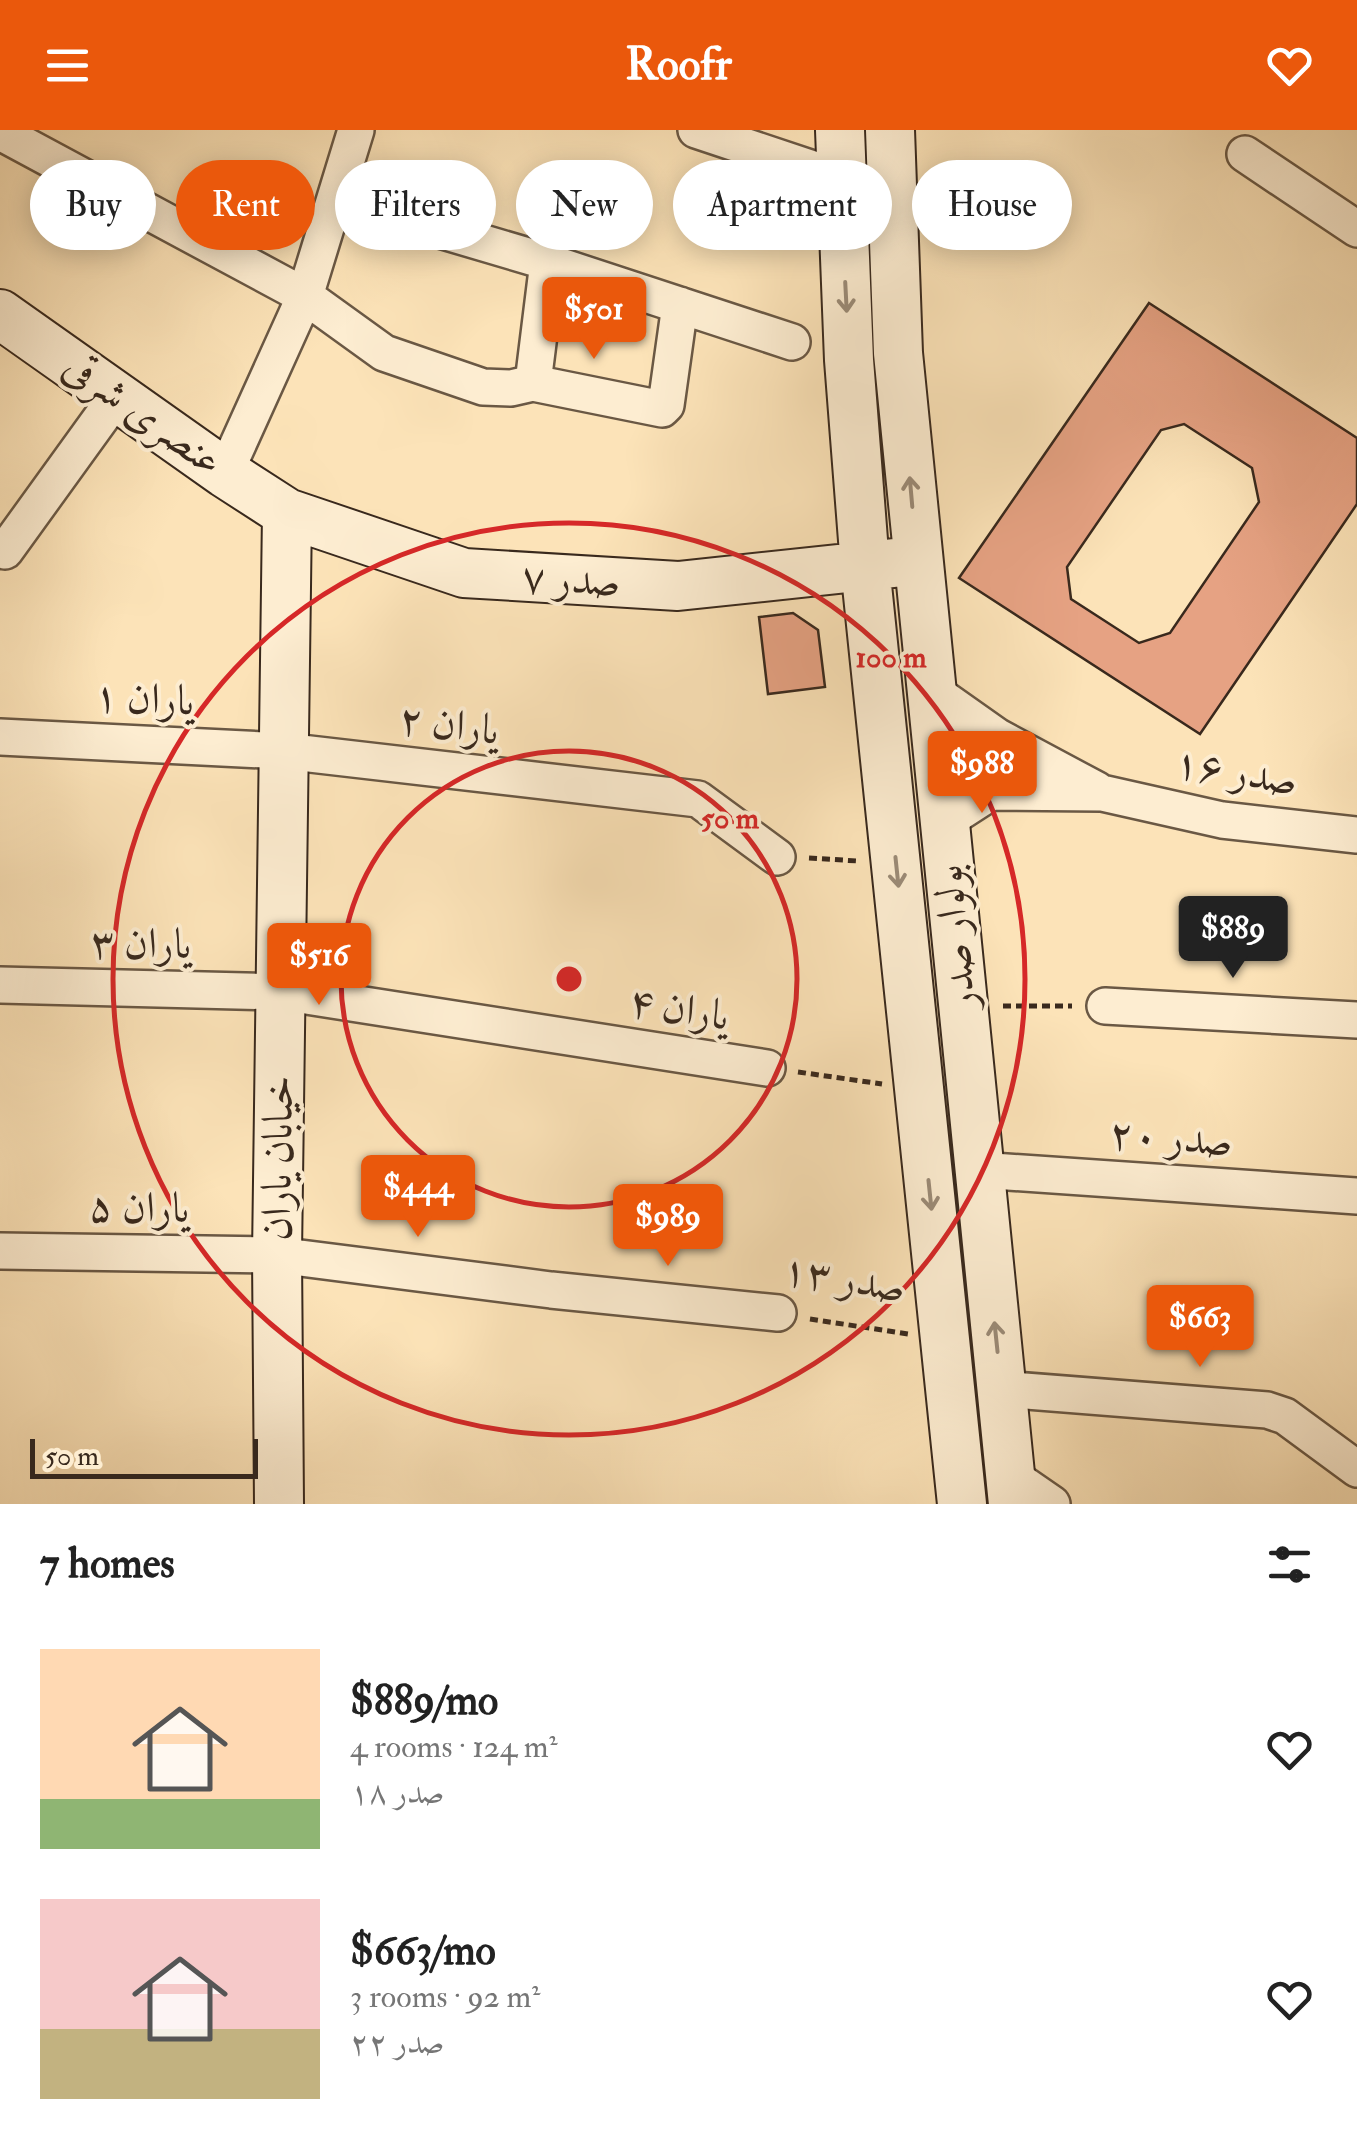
<!DOCTYPE html>
<meta charset="utf-8">
<style>
body{margin:0;font-family:"IM FELL Double Pica",Amiri,serif;background:#f6f6f6;color:#222;height:100vh;display:flex;flex-direction:column;font-size:38px;white-space:nowrap}
*{box-sizing:border-box;margin:0}
p{font-size:32px;color:#767676}
.icon{flex:none;width:55px;height:55px;fill:none;stroke:currentColor;stroke-width:2;stroke-linecap:round;stroke-linejoin:round}
.map{position:relative;height:1374px;overflow:hidden}
.drawer{display:flex;flex-direction:column;background:#fff;flex:1}
.drawer>*{flex:none}
.guide{position:absolute;left:30px;top:30px;width:1298px;height:90px;display:flex;gap:20px}
.scale{position:absolute;left:30px;bottom:25px;width:228px;box-sizing:border-box;padding-left:10px;border:5px solid #39291d;border-top:0;font-size:28px;line-height:35px;white-space:nowrap;color:#39291d;-webkit-text-stroke:8px #fdedd1;paint-order:stroke}
.price{position:absolute;translate:-50% -85px;padding:0 22px;border-radius:10px;background:#ea580c;color:#fff;font-size:32px;line-height:65px;filter:drop-shadow(0 2px 5px #0008)}
.price::after{content:'';position:absolute;left:50%;top:60px;width:30px;height:22px;margin-left:-15px;background:inherit;clip-path:polygon(0 0,100% 0,50% 100%)}
.price.on{background:#222;color:#fff}
ul{padding:0;list-style:none}
li{display:flex;align-items:center;gap:30px;height:250px;padding:0 40px}
li span{display:grid;place-items:center;flex:none;width:280px;height:200px;border-radius:0px;color:#555}
li>.icon{margin-inline-start:auto}
span .icon{width:120px;height:120px;fill:#fffc;stroke-width:1}
li b{font-size:42px}
h2{display:flex;justify-content:space-between;align-items:center;height:120px;padding:0 40px;font-size:42px}
.pill{padding:0 35px;border-radius:45px;background:#fff;box-shadow:0 5px 25px #0003;font-size:35px;line-height:90px}
.pill.on{background:#ea580c;color:#fff}
header{display:flex;justify-content:space-between;align-items:center;height:130px;padding:0 40px;background:#ea580c;color:#fff;font-size:45px;font-weight:700}
.map>svg:first-child{display:block}
.building{fill:#e6a283;stroke:#39291d;stroke-width:2.5;fill-rule:evenodd}
.lines{fill:none;stroke-linecap:round;stroke-linejoin:round}
.street-casing{stroke:#6a5844;stroke-width:40}
.secondary-casing{stroke:#39291d;stroke-width:52}
.path{stroke:#39291d;stroke-width:5;stroke-dasharray:8 5;stroke-linecap:butt}
.street{stroke:#fdedd1;stroke-width:35}
.secondary{stroke:#fdedd1;stroke-width:48}
.oneway{stroke:#9b8b77}
.ring{fill:none;stroke:#d62828;stroke-width:5}
.labels{text-anchor:middle;dominant-baseline:central;stroke-width:8;stroke-linejoin:round;paint-order:stroke}
.street-label{font-size:42px;fill:#39291d;stroke:#fdedd1}
.centre{fill:#d62828;stroke:#fdedd1;stroke-width:5}
.ring-label{font-size:30px;text-anchor:middle;font-weight:bold;fill:#d62828;stroke:#fdedd1;stroke-width:8;stroke-linejoin:round;paint-order:stroke}
</style>
<header><svg class="icon" aria-label="menu" viewBox="0 0 24 24"><path d="M4 6h16M4 12h16M4 18h16"/></svg>Roofr<svg class="icon" aria-label="heart" viewBox="0 0 24 24"><path d="M12 20l-8-8c-3-5 5-10 8-4 3-6 11-1 8 4z"/></svg></header>
<div class="map">
<svg width="1357" height="1374" viewBox="0 0 1357 1374">
<rect width="100%" height="100%" fill="#fce3b8"/>
<filter id="stains"><feTurbulence type="fractalNoise" baseFrequency=".002" numOctaves="4"/><feColorMatrix values="0 0 0 0 .2 0 0 0 0 .09 0 0 0 0 .02 0 0 0 .5 -.17"/></filter>
<radialGradient id="worn" r=".72"><stop offset=".6" stop-color="#630" stop-opacity="0"/><stop offset="1" stop-color="#630" stop-opacity=".3"/></radialGradient>
<!-- building -->
<path class="building" d="M1149,173L1357,308V374L1200,604L959,448ZM1184,294L1252,338L1259,372L1170,503L1139,513L1071,469L1067,437L1161,300Z
M793,483L818,500L825,557L768,564L759,487Z"/>
<g class="lines">
<!-- street casing -->
<g class="street-casing">
<path id="street" d="M696,0L840,48
M0,2L305,166L384,223L483,257L511,258L533,253
M1245,24L1357,99
M335,69L548,132L792,212
M548,132L533,253L662,279L666,275L680,175
M225,343L305,166L356,0
M0,420L5,421L117,266
M930,559L998,607L1097,660
M0,607L284,621L698,669L777,727
M943,693L991,662L1102,663L1222,690L1357,705
M0,855L281,862L767,938
M1105,876L1357,890
M979,1040L1357,1066
M0,1121L277,1125L551,1160L778,1183
M1001,1259L1267,1280L1285,1286L1357,1339
M1010,1345L1052,1374"/>
</g>
<!-- secondary casing -->
<g class="secondary-casing">
<path id="secondary" d="M840,0L849,230L865,436L962,1374
M890,0L898,223L1013,1374
M0,184L225,343L287,383L464,443L678,456L894,433
M279,1374L277,1125L287,383"/>
</g>
<!-- path -->
<path class="path" d="M809,728L858,731
M1003,876H1072
M798,942L882,954
M810,1189L908,1204"/>
<!-- street -->
<use href="#street" class="street"/>
<!-- secondary -->
<use href="#secondary" class="secondary"/>
</g>
<!-- one-way arrows -->
<defs><path id="oneway-shaft" d="M-6 0H5M1.5-3L5.5 0L1.5 3" fill="none" stroke-width="1.6" stroke-linecap="round" stroke-linejoin="round" transform="scale(2.5)"/></defs>
<g class="oneway">
<use href="#oneway-shaft" transform="translate(846 167) rotate(87)"/>
<use href="#oneway-shaft" transform="translate(911 362) rotate(-95)"/>
<use href="#oneway-shaft" transform="translate(897 742) rotate(84)"/>
<use href="#oneway-shaft" transform="translate(930 1065) rotate(84)"/>
<use href="#oneway-shaft" transform="translate(996 1207) rotate(-96)"/>
</g>
<!-- distance rings -->
<g class="ring">
<circle cx="569" cy="849" r="228"/>
<circle cx="569" cy="849" r="456"/>
</g>
<g class="labels">
<!-- street labels -->
<g class="street-label">
<text transform="translate(143 284) rotate(35)">عنصری شرقی</text>
<text transform="translate(571 450) rotate(3)">صدر ۷</text>
<text transform="translate(144 569) rotate(3)">یاران ۱</text>
<text transform="translate(449 595) rotate(7)">یاران ۲</text>
<text transform="translate(1236 642) rotate(9)">صدر ۱۶</text>
<text transform="translate(955 807) rotate(-96)">بولوار صدر</text>
<text transform="translate(141 814) rotate(1)">یاران ۳</text>
<text transform="translate(679 879) rotate(9)">یاران ۴</text>
<text transform="translate(1171 1008) rotate(4)">صدر ۲۰</text>
<text transform="translate(278 1028) rotate(-89)">خیابان یاران</text>
<text transform="translate(139 1078) rotate(1)">یاران ۵</text>
<text transform="translate(844 1149) rotate(9)">صدر ۱۳</text>
</g>
</g>
<circle cx="569" cy="849" r="15" class="centre"/>
<g class="ring-label">
<text x="891" y="537">100 m</text>
<text x="730" y="698">50 m</text>
</g>
<rect width="100%" height="100%" filter="url(#stains)"/>
<rect width="100%" height="100%" fill="url(#worn)"/>
</svg>
<div class="scale">50 m</div>
<b class="price" style="left:594px;top:232px">$501</b>
<b class="price" style="left:982px;top:686px">$988</b>
<b class="price on" style="left:1233px;top:851px">$889</b>
<b class="price" style="left:319px;top:878px">$516</b>
<b class="price" style="left:418px;top:1110px">$444</b>
<b class="price" style="left:668px;top:1139px">$989</b>
<b class="price" style="left:1200px;top:1240px">$663</b>
<div class="guide">
<a class="pill">Buy</a>
<a class="pill on">Rent</a>
<a class="pill">Filters</a>
<a class="pill">New</a>
<a class="pill">Apartment</a>
<a class="pill">House</a>
</div>
</div>
<section class="drawer">
<h2>7 homes<svg class="icon" aria-label="filters" viewBox="0 0 24 24"><path d="M4 7h16M4 17h16"/><circle cx="9" cy="7" r="2"/><circle cx="15" cy="17" r="2"/></svg></h2>
<ul>
<li><span style="background:linear-gradient(#ffd9b3 75%,#8fb573 0)"><svg class="icon" aria-label="home" viewBox="0 0 24 24"><path d="M3 11l9-7 9 7M6 9v11h12V9"/></svg></span><div><b>$889/mo</b><p>4 rooms · 124 m²</p><p>صدر ۱۸</p></div><svg class="icon" aria-label="heart" viewBox="0 0 24 24"><path d="M12 20l-8-8c-3-5 5-10 8-4 3-6 11-1 8 4z"/></svg></li>
<li><span style="background:linear-gradient(#f6c9c9 65%,#c2b280 0)"><svg class="icon" aria-label="home" viewBox="0 0 24 24"><path d="M3 11l9-7 9 7M6 9v11h12V9"/></svg></span><div><b>$663/mo</b><p>3 rooms · 92 m²</p><p>صدر ۲۲</p></div><svg class="icon" aria-label="heart" viewBox="0 0 24 24"><path d="M12 20l-8-8c-3-5 5-10 8-4 3-6 11-1 8 4z"/></svg></li>
</ul>
</section>
